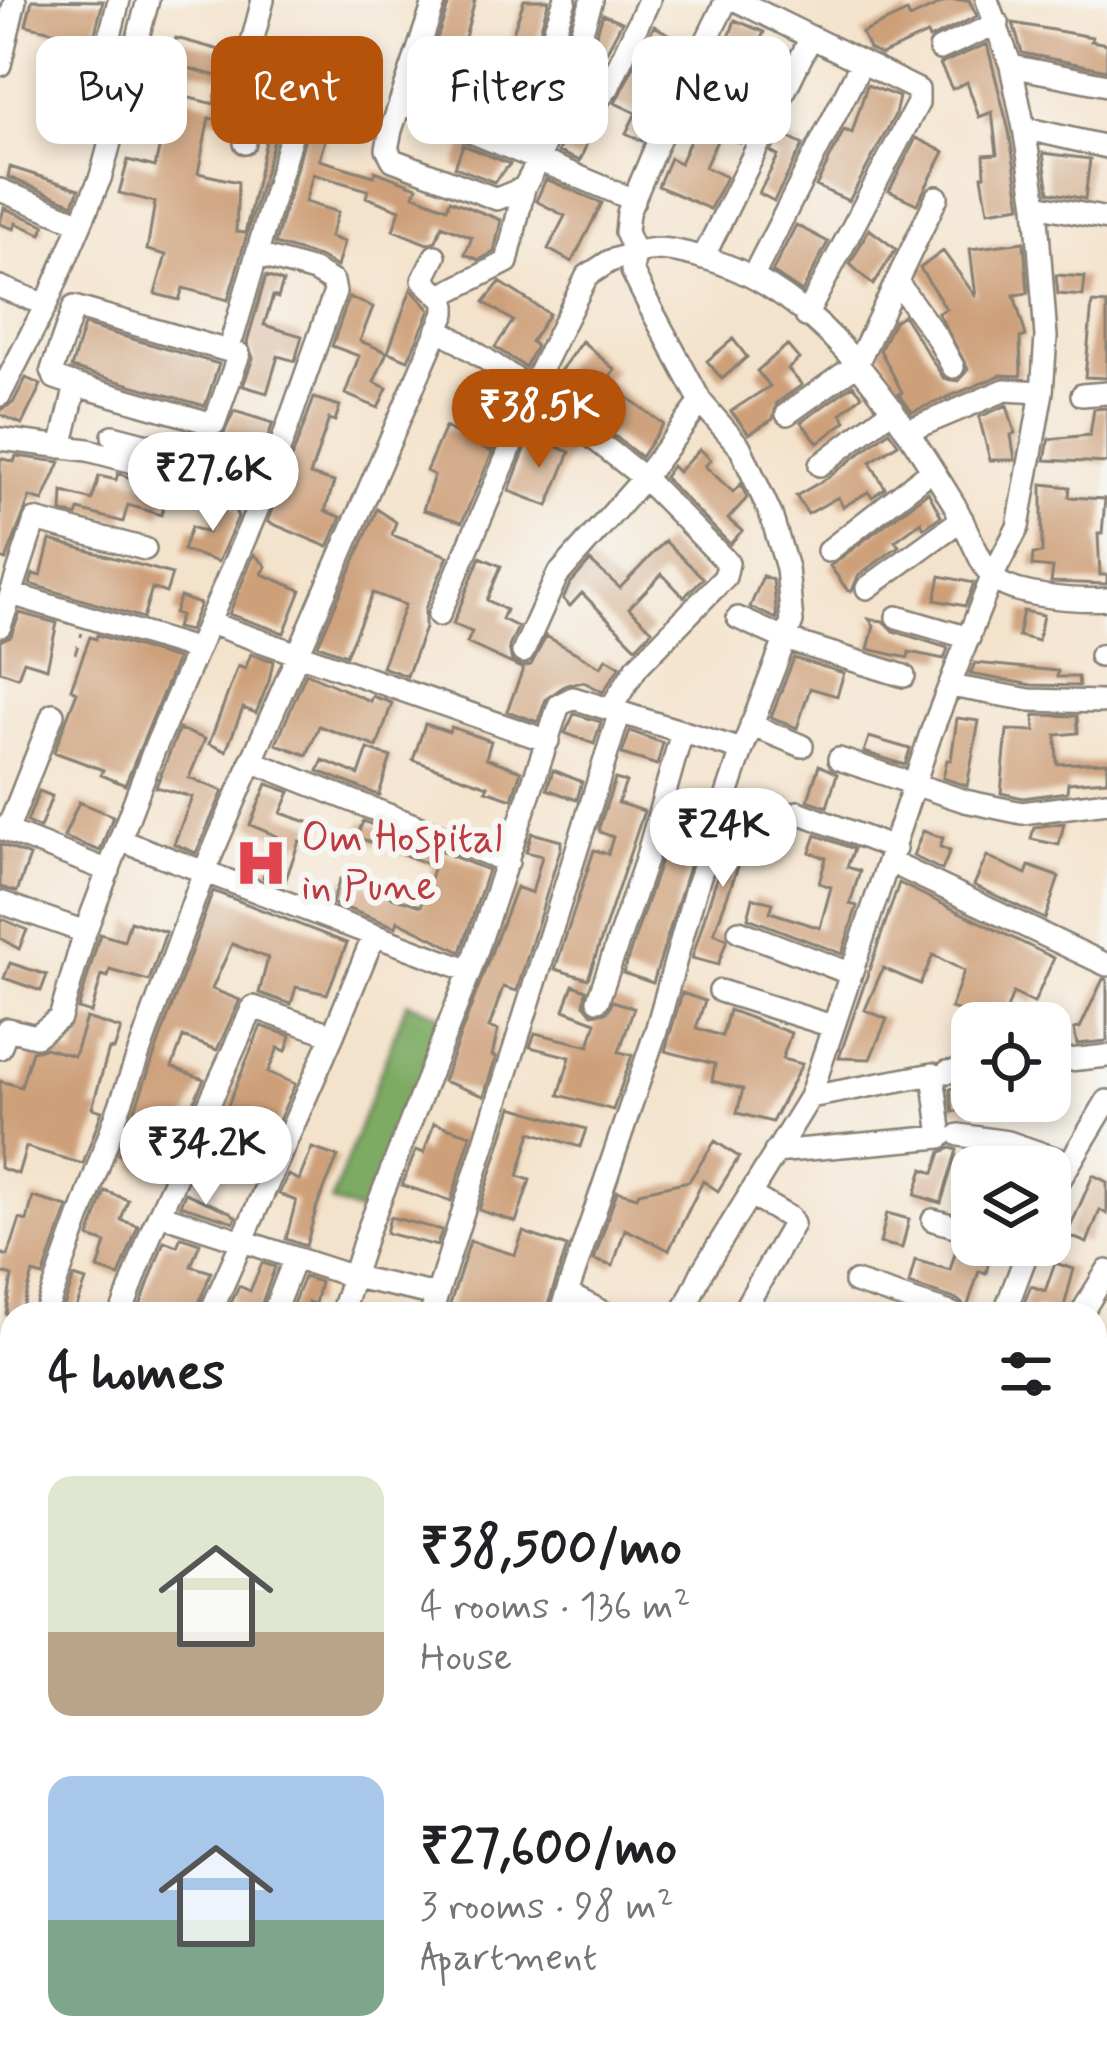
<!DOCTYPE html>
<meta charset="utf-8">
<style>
body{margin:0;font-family:Mynerve,sans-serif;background:#f6f6f6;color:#202124;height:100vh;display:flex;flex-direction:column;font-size:45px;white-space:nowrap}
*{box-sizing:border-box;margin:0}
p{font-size:39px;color:#757577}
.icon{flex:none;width:66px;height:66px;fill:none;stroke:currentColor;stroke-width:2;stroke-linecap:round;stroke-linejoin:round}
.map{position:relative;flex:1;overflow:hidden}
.panel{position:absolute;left:0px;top:1302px;width:1107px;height:768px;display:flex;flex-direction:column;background:#fff;border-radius:36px 36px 0 0;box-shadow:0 6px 18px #0003}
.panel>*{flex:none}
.top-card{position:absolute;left:36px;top:36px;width:1035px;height:108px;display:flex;gap:24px}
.fabs{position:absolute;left:951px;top:1002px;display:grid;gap:24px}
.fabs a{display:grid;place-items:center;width:120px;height:120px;border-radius:24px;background:#fff;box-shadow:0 6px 18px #0003;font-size:60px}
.price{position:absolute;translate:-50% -102px;padding:0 27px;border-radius:42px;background:#fff;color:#222;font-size:39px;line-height:78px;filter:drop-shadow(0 3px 6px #0008)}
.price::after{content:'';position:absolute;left:50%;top:72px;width:36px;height:27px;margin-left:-18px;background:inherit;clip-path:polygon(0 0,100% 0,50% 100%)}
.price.current{background:#b45309;color:#fff}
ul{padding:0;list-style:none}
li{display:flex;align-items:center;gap:36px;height:300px;padding:0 48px}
li span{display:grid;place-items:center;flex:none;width:336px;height:240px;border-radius:24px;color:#555}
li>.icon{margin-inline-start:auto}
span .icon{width:144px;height:144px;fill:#fffc;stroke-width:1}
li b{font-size:51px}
h2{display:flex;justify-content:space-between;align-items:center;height:144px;padding:0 48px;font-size:51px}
.pill{padding:0 42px;border-radius:24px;background:#fff;box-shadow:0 6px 18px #0003;font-size:42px;line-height:108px}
.pill.current{background:#b45309;color:#fff}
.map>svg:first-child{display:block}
.forest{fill:#7dab64;stroke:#4c6440;stroke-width:3}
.building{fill:#cea07a}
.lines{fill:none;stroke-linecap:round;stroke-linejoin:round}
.minor-casing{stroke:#888074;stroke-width:26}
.path{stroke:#888074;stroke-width:3;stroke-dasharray:9 9;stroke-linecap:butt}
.minor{stroke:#fff;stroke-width:21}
.labels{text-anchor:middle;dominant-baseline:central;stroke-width:12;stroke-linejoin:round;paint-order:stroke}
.health-label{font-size:42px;fill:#be3a42;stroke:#f6f6f2;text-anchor:start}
</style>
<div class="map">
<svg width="1107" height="2070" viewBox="0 0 1107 2070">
<rect width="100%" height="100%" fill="#f6f6f2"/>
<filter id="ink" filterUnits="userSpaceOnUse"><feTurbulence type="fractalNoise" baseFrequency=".00833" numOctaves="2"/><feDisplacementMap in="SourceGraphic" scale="24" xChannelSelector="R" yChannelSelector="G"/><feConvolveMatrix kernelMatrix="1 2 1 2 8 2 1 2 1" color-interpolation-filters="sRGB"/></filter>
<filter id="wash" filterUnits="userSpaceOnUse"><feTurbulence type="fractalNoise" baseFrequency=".004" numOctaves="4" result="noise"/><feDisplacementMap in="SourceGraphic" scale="48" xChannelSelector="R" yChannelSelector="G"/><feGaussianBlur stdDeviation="2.7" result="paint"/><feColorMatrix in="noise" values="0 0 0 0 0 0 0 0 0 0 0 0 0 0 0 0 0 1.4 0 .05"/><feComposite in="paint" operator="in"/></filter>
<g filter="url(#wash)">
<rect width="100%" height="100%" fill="#f4e3cc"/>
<!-- forest -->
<path class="forest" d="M407,1002L448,1018L372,1217L331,1202Z"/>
<g id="blocks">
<!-- building -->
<path class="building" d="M32,0L103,1L93,41L26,25Z
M450,0H475L456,71L429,63Z
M524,0H549L522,92L503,85L514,58L505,56Z
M948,0H969L977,16L929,39L927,34L881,55L869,49L862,33L907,12L910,18Z
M603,14L622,22L587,89L579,86Z
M735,20L764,32L739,89L762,99L740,143L720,134L705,167L726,177L710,209L658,186L670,158L680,163L705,107L695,101L721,61Z
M1013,23L1092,37L1091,41L1107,44V70L1022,53Z
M654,26L688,45L642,141L626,133L636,113L615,103Z
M176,38L231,53L224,78L169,63Z
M987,44L1009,131L1021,206L988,211L982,176L985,175L984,155L997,154L992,112L979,117L967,82L952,89L940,64Z
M482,76L503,83L489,123L469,115Z
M867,85L899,97L895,115L849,201L816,186L844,130L852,133Z
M140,86L214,104L217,89L233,88L231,123L209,118L198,173L238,182L236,232L245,233L269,128L277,130L228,300L183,288L179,300L155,294L166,255L147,250L155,202L119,193L128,160L155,167L166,116L135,108Z
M570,115L595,122L580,161L558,152Z
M309,124L328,130L319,160L374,176L375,171L417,187L414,195L447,208L450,200L501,220L494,252L479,260L465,254L472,237L442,225L436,241L427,244L393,230L400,210L366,197L368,190L313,174L305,202L338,212L330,237L344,242L337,267L319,257L275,244Z
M781,134L803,145L774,201L759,193L778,156L771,152Z
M916,138L944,152L917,204L889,191Z
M463,145L510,164L494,182L455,167Z
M1043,153L1090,159L1085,199L1049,192Z
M10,167L79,189L73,204L8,177Z
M546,179L602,203L572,262L548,249L565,216L536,201Z
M4,208L45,225L41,234L16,223L14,229L0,224Z
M796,225L828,242L802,292L772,272Z
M869,229L896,249L873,285L850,264Z
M1024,242L1028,293L1014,295L1026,336L1020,338L1021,376L1001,375L912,412L899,394L902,392L880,350L894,321L903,315L944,379L959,381L968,369L938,313L946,309L920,268L943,251L976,297L970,249Z
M1056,275L1085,277L1083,296L1058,294Z
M266,276L283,282L278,298L273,296L264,325L302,336L295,361L278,356L267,393L243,386L253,358L247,342Z
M500,282L549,314L531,342L536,346L525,367L495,347L513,321L484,302Z
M411,289L430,310L408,360L388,352Z
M349,297L373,307L360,341L387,352L374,382L387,388L378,408L345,394L359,356L332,346Z
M1092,303L1107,304V378L1085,377Z
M84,325L219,364L205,406L71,368Z
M733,339L747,357L722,379L707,361Z
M582,341L615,370L606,381L663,424L641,457L550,385Z
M787,345L799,359L788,369L802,385L777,403L773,419L749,434L731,411L770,386L757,371Z
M26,378L41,385L22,424L0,414V410L13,403Z
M853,385L862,395L841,414L846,421L818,443L801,422Z
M314,398L340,406L335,421L329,419L310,475L334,482L325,511L341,517L328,547L268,522Z
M1007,405L1015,433L1011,435L1015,460H990L979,417Z
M1107,408V463L1045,460L1049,439L1090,435L1094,409Z
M234,411L273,423L256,470L220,458L216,450Z
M445,427L490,451L494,449L462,522L423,510L434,475L426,471Z
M889,431L898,444L870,462L885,488L872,497L868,492L843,507L838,497L808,514L796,496L829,477Z
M530,436L570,452L548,506L509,491Z
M700,449L711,460L705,466L733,492L741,484L747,498L728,519L742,531L730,544L664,477L672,466L678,472Z
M16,456L60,462L43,501L30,497L6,560L0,558V458L14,462Z
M118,473L168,493L161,515L128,505L123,522L79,510L77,516L62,512L63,492L92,500L99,476L116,480Z
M1042,484L1070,487L1069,497L1105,499L1102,534H1098L1100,575H1107V584L1051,582L1053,568L1032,566L1033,554L1042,553Z
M928,492L941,516L924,528L921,522L895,541L899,546L858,576L852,591H848L830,566Z
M219,500L232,503L238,517L218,562L183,550L191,527L208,533Z
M377,509L396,522L392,535L448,556L425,609V628L407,676L382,667L405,605L373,593L346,655L318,645Z
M50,540L172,574L166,593L152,588L143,618L30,584L33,574L41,576Z
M665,541L703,578L684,597L662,574L629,608L652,630L636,647L582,593L570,606L563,599L570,584L590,561L620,588Z
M254,554L266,566L262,574L301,590L284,633L229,614Z
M480,557L501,566L487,600L506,610L502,619L518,627L509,647L512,662L523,667L531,665L546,636L601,667L606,658L620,666L603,692L584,682L566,685L546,699L538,722L507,711L523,669L467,643L472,632L453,624Z
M763,576L773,580L777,619L750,607Z
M940,576L974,583L965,606L935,600Z
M180,597L200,604L189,631L176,628L180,615L174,613Z
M1023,611L1043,615L1038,641L1018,636Z
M20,613L57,623L47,668L24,661L18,677L0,671V641L11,636Z
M869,619L883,621L893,631L948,648L944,659L909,652L908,658L868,649L874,626Z
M97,635L177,659L125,785L101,775L103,770L54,752L77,692L71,689L78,669L90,637L96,639Z
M251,654L273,661L269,681L256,713L243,708L226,751L209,744L238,666L245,669Z
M794,658L844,673L837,696L810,688L797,728L771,717Z
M975,663L1058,671L1057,677H1078L1079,686L1032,685L970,674Z
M306,673L370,701L372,696L392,703L377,747L319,726L307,755L276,744Z
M574,714L601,722L594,744L565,733Z
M1034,715L1077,716L1078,733L1056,735L1057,764L1107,762V780L1068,783L1067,792L1023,798L1001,793L1007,730L1035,731Z
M957,718L979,721L967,786L943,778L947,760H951Z
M425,724L449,732L451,727L491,741L486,758L521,771L512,799L486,790L488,786L413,760Z
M179,729L205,739L189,778L223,791L196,853L174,844L192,797L156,787Z
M630,731L663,743L657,765L622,754Z
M869,737L910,749L905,765L864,752Z
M368,749L391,757L379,794L381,796L318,771L323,760L359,775Z
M819,765L837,774L827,807L808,800Z
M553,770L582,782L577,800L547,789Z
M615,779L626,782L618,803L644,811L588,979L555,969L594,850L608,854L613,837L600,832L599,827Z
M267,784L290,792L281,813L313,824L307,843L299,841L284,885L263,877L277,836L250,825Z
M39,791L52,796L40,828L27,822Z
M679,800L706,812L653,983L623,973L662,857L674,860L687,821L674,817Z
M79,802L113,816L100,851L64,837Z
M738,809L757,814L714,933L727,939L718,965L692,958Z
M363,821L488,870L461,952L398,921L396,927L332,903L340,879L364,883L383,891L382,894L421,906L434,866L357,837Z
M1064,823L1059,845L1031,839L1034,827Z
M923,831L943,838L940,847L950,851L942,870L913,856Z
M532,833L561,841V847L517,991L503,987L489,1028L498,1030L492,1056L496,1057L484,1096L443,1081L516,887L532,893L542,856L526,852Z
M816,835L854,849L847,867L860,871L850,904L857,906L842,954L748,918L753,898L773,903L770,912L820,928L831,887L819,883L826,858L810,852Z
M0,844L30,856L17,892L0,887Z
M987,856L1026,874L1029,866L1059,877L1045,919L974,885Z
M899,883L1054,958L1034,1003L1013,993L1002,1023L951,1008L964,971L933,955L920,984L883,968L865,1010L887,1019L870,1059L839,1058Z
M213,891L347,943L327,994L296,987L291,1004L259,993L268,958L232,944L212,989L240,1000L217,1050L183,1037L172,1067L204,1079L161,1175L136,1167L138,1161L119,1154Z
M0,918L27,930L19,949L0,938Z
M130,921L166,932L149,981L110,970L108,977L102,975L91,1013L78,1009L100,934L124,941Z
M10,963L47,975L41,991L4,978Z
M1103,979L1107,980V1041L1077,1044L1074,1029L1080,1028Z
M573,985L586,990L584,1004L592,1014L607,1012L613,1001L634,1008L619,1052L632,1055L613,1110L559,1095L570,1057L530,1047L535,1033L589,1046L596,1022L564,1010Z
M682,993L705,1001L696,1028L722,1036L729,1010L791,1033L782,1059L802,1064L772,1122L737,1113L743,1089L712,1081L715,1064L665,1051Z
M86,1018L121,1029L114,1050L109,1049L92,1108L102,1111L83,1164L26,1147L18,1174L0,1168V1081L21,1087L32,1051L45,1048L74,1056Z
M261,1026L291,1036L286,1051L278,1048L268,1072L295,1084L253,1180L238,1173L259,1129L224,1115Z
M972,1085V1114H965L964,1109L953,1112L950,1089Z
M512,1107L586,1129L580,1147L531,1132L518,1176L530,1180L516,1222L479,1210Z
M434,1123L471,1135L451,1201L402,1185L416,1150L424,1153Z
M715,1141L739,1157L718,1191L703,1181L669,1250L625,1229L613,1266L594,1260L617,1191L637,1197L639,1192L689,1181Z
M312,1148L338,1157L317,1206L306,1246L286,1239L296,1201L279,1194L288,1175L299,1180Z
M951,1148L957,1150L941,1203L915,1195L923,1169L934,1173L941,1152Z
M1093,1175L1107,1182V1214L1100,1210L1087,1243L1067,1235Z
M105,1191L128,1200L121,1220L138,1226L119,1276L98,1269L106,1243L89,1237Z
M185,1193L230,1212L236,1217L234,1222L180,1205Z
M33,1197L68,1207L43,1276L33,1273L21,1314H6L12,1276L0,1272V1253L8,1256L20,1219L27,1221Z
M887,1213L909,1219L902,1248L880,1243Z
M390,1217L442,1230L437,1246L386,1233Z
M523,1232L567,1247L545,1314H526L497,1304L493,1314H447L470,1241L515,1255Z
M181,1237L200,1243L191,1266L211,1272L195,1314L157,1304L154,1314H137L164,1241L177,1246Z
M958,1243L993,1245L986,1273L979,1271L967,1308L958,1300L909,1284L915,1260L950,1270Z
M262,1263L275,1267L258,1314H226L239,1286L250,1291Z
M1055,1263L1074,1269L1062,1314L1036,1308L1034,1314L1021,1310L1031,1286L1045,1291Z
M74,1277L86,1281L74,1314H61Z
M304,1277L320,1282L315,1304L308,1302L304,1314H289Z"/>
</g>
</g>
<g filter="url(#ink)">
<use href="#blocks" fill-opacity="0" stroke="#888074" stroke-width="3"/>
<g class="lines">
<!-- minor casing -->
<g class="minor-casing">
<path id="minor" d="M435,0L391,130L387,149L393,160L497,199L524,188L539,160L634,200
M736,0L918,90V103L806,316
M940,49L998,23
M546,55L565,0
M0,65L15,0
M1011,66L1107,85
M96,91L119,0
M561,95L592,107L608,88L649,0
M401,103L539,160L592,0
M1024,128L1107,147
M245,143L250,50L263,0
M0,190L81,223
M1036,205L1107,219
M703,258L811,37
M753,276L862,62
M897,282L938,339L953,367
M0,287L46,305L0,395
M440,296L507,262L524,188
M46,305L101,176L148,0
M438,328L531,389L644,478L728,563L725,577L637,667L610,709
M233,336L294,126
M1082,395L1107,393
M787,414L857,364L937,197
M907,431L1005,390L1042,392
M113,436L205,460L201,480
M0,439L88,450L263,496
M61,447L76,385L214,424L239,354L74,307L52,370L55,378L76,385
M820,465L893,409
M828,551L932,470
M867,588L962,519
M11,594L35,520L145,549
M439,615L508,454L531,389L587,276L610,261L635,253L626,232L628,213L666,123L725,3L732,0
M897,617L969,638
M738,618L785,639L904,676
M209,623L548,741
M0,626L11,594L195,649
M523,652L557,576L644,478L701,402
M1100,656L1107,655
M950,686L1030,700L1101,702
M751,725L802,746
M839,759L965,801L1022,813L1107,802
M251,761L508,862
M798,812L895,849
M0,828L109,871
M7,831L53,714
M122,841L470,971
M890,862L1107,965
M0,902L85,932
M739,931L849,973
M720,991L832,1026
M598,1000L646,860L682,732
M333,1035L374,935
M0,1048L7,1029L36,1036L60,1018L85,932L154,750L263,496L335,292L333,282L314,271L258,255
M1050,1062L1107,1056
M947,1072L972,1070
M959,1135L1008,1142L1069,1163
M775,1152L941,1137L933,1074L810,1097
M1050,1196L1107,1101
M162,1215L354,1277L437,1295
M933,1220L972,1231
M855,1282L953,1314
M567,1294L607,1314
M746,1306L793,1224L790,1218L749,1194
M45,1314L204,872L445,313V301L423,280L435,256
M121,1314L152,1230L253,1007L333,1035L210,1314
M273,1314L295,1258
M341,1314L368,1230L470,971L559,705L573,698L742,750
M431,1314L620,712
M560,1314L656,1031L695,891L742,750L792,622L787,568L771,515L740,447L701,402L650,307L632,271L635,253C658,246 673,250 697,256C819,286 892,404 954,504C963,520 982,567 992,577C1012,597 1079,601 1107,599
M682,1314L703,1270L810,1097L931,733L992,577L1018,527L1042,392L1046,337L1036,205L1024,128L1011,66L987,0
M1004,1314L1030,1245
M1081,1314L1107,1271
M1095,1466L1107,1470
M0,1508L12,1476
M1095,1605L1107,1609
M0,1686L12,1655
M1095,1714L1107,1718
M1095,1794L1107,1755
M1095,1841L1107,1844
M0,1860L12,1826
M1095,1927L1107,1929
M1095,2011L1107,2013
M14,2070L17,2058
M85,2070L89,2058
M192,2070L196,2058
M305,2070L309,2058
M404,2070L408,2058
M501,2070L505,2058
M683,2070L687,2058
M1017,2070L1021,2058"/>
</g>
<!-- path -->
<path class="path" d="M75,654L82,633
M747,798L778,807"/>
<!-- minor -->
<use href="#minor" class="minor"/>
</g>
</g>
<!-- icons -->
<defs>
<g id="hospital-bare" transform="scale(4.14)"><path d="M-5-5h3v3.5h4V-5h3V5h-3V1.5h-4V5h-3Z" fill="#e0444e" stroke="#f6f6f2" stroke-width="2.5" paint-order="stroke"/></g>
</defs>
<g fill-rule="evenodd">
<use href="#hospital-bare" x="261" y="863"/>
</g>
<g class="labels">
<!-- health labels -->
<g class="health-label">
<text x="301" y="839">Om Hospital<tspan x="301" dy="48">in Pune</tspan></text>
</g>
</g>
</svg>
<div class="fabs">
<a><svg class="icon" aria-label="locate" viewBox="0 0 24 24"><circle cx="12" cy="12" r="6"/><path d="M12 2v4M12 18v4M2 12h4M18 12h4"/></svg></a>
<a><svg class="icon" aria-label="layers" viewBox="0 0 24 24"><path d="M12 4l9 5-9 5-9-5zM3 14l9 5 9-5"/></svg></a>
</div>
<b class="price current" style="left:539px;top:471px">₹38.5K</b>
<b class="price" style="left:213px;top:534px">₹27.6K</b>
<b class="price" style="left:723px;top:890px">₹24K</b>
<b class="price" style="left:206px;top:1208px">₹34.2K</b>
<div class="top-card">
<a class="pill">Buy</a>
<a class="pill current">Rent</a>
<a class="pill">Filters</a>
<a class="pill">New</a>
</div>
<section class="panel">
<h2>4 homes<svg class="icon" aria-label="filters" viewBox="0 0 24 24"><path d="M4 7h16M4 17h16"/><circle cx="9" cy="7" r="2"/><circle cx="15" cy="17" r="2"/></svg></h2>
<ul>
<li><span style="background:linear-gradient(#dfe7d0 65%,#b9a48a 0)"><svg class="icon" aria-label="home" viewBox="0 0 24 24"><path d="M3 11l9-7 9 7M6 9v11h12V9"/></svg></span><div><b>₹38,500/mo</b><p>4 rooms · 136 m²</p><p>House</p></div></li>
<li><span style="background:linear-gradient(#a9c7e8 60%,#7fa58c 0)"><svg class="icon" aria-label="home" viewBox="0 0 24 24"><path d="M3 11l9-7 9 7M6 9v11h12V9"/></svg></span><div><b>₹27,600/mo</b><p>3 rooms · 98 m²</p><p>Apartment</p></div></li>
</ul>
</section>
</div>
